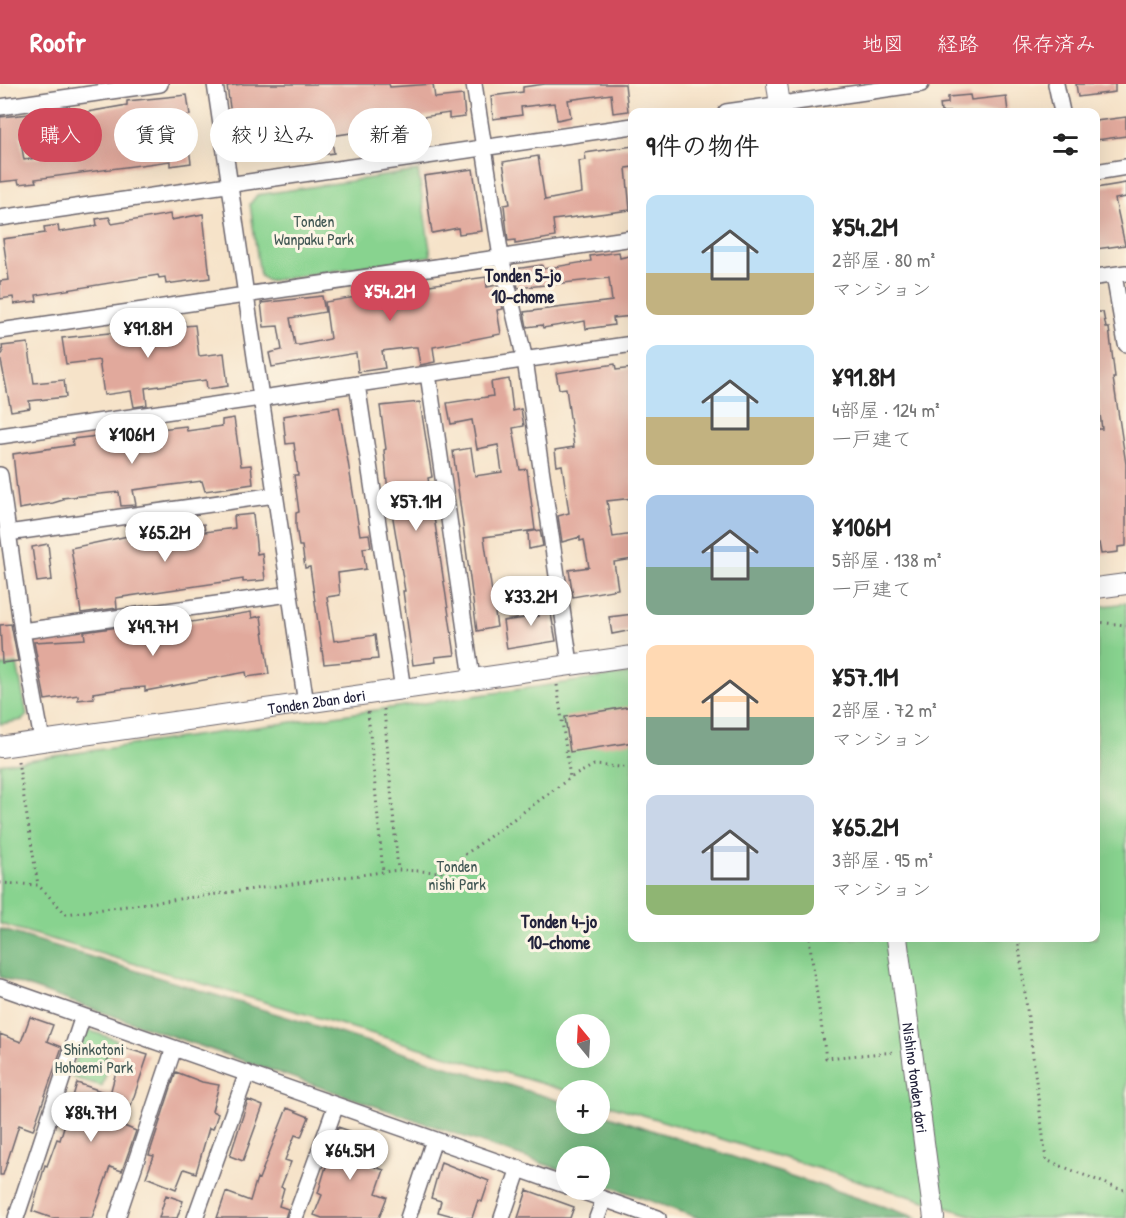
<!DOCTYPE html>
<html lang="ja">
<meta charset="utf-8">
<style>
body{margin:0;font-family:"Patrick Hand","Klee One",sans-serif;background:#f6f6f6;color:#222;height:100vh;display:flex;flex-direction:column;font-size:22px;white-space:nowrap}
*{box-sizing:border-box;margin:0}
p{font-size:20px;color:#767676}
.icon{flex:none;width:33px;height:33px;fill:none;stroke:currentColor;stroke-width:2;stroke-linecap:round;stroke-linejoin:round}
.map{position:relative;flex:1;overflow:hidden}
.side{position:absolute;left:628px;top:24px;width:472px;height:834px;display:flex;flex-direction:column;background:#fff;border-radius:12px;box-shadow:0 6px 24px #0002}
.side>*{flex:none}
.guide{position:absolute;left:18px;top:24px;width:520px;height:54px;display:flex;gap:12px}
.needle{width:39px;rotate:342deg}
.tools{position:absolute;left:556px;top:930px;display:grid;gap:12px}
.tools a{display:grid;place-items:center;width:54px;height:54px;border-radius:50%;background:#fff;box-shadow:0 6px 24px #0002;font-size:30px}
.price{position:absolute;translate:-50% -51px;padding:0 14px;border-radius:21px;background:#fff;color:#222;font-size:20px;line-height:39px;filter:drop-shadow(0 2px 3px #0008)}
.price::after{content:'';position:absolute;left:50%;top:36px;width:18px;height:14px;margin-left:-9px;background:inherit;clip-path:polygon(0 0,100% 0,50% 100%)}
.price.active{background:#d1495b;color:#fff}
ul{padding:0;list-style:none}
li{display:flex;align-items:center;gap:18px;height:150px;padding:0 18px}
li span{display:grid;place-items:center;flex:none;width:168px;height:120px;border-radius:12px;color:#555}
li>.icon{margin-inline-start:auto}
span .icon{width:72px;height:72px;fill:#fffc;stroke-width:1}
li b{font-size:26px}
h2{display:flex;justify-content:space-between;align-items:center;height:72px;padding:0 18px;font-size:26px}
.tag{padding:0 21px;border-radius:27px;background:#fff;box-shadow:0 6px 24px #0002;font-size:21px;line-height:54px}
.tag.active{background:#d1495b;color:#fff}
header{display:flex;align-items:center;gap:36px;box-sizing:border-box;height:84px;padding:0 30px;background:#d1495b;color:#fff}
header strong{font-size:28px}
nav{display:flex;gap:33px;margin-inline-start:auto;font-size:21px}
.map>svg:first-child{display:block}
.green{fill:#88d38f;stroke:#557a65;stroke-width:1.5;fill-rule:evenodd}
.forest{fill:#6eb57a;stroke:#486c5a;stroke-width:1.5}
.building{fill:#e1a99c;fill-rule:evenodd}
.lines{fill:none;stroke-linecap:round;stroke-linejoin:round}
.minor-casing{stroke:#6c666d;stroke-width:18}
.tertiary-casing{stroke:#6c666d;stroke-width:22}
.path{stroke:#6c666d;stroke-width:3;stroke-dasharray:1.5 4.5;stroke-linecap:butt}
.minor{stroke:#fff;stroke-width:15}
.tertiary{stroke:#fff;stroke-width:20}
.labels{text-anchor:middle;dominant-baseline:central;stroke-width:6;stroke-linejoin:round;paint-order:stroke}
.park-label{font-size:16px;fill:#415754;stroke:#fcf5e5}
.street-label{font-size:16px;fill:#22223b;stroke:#fcf5e5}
.neighbourhood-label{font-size:18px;font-weight:bold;fill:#22223b;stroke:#fcf5e5}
</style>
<header>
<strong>Roofr</strong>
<nav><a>地図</a><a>経路</a><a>保存済み</a></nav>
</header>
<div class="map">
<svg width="1126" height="1134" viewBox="0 0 1126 1134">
<rect width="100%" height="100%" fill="#fcf5e5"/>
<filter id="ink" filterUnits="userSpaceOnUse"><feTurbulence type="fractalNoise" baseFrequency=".0167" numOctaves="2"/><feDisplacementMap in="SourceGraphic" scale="12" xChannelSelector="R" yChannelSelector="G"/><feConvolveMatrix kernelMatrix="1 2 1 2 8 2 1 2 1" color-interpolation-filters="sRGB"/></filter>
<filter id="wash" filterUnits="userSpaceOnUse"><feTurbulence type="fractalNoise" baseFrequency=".008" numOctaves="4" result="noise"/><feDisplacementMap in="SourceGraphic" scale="24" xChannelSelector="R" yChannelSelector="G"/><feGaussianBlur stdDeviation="1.35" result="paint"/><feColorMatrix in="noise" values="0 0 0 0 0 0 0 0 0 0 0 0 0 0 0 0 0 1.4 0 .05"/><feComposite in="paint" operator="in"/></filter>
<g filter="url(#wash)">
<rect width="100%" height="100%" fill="#f6e3c9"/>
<!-- green -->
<path class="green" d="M418,87L431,172L268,197L260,192L250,120L257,111Z
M1126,519V1134H981L600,1018V1006L567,1007L0,840V680L633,589V854H1096L1097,523ZM567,940H600V974H567Z
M17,580L27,631L22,636L0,640V582Z
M85,945L117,956L102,1002L71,993Z"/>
<!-- forest -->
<path class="forest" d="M0,845L567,1019V1040H600V1029L918,1134H699L600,1099V1072H567V1088L0,893Z"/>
<g id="blocks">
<!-- building -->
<path class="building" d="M243,0H389L390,3L433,0L435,14L463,11L465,33L449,35V29L422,33L423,37L392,41L395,61L381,63L378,45L331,52L334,69L319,71L317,55L304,56L303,52L246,63L241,29L231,31L227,2Z
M545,0H625L628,27L613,29L611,10L568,16L571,33L557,36L554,19L521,23L522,31L493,35L491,12L523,8V3Z
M1076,0H1115V8L1078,13Z
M187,11L190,31L157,36L160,61L188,57L191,79L170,82V77L35,95L36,98L19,100L18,96L0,98V33L40,29V34H53L127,21V17ZM65,44L69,69L24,76L20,52Z
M970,11L971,16L1006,12L1008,28H941L940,20L948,19V13Z
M1126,33V52L1096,56V37Z
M633,62V83L626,84L630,126L553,136L555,153L515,160V156L508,157L504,121L510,120L503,78L538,72L545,116L582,109L579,77L586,76L585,69Z
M473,85L482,147L459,150L458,144L432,149L424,92Z
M1126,99V113L1115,115L1125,161L1096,165V104Z
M170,130L171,136L203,130L210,194L166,200L165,193L159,194L158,191L36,211L37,217L14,220L13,213L0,215V197L9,196L3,155L45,149L44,143L58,141L59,148L91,143L97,141L96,135L109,133L112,140Z
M619,168L620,174L633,171V232L613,234L614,241L586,245L585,237L543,244L542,241L527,243L524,228L612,217L609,194L518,204L515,185L542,181L543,185L591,177L590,172Z
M486,193L487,203L497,201L503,225L497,226L501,250L433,263L435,278L420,281L417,263H413L382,267L385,284L358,288L356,269L272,283L269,269L282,266L278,242L264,243L261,219L322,212L325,228L290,234L295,261H300L330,255L325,218L393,207L392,201L407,200L408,204Z
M1096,228H1103L1106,244H1109L1115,294H1113L1126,380V462L1118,463V468L1101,470L1099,459L1096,460V345H1102L1097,308H1099L1096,292Z
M184,237L185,242L195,241L199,272L224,269L228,302L207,305L206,296L145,304L147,321L134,323L131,307L104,311L99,276L66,280L62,254L138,246Z
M28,259L34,299L64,296L66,313L29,317L30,324L11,327L0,272L3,269L2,262Z
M615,280L616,286L633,284V414L607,417L613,453L633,450V475L614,478L618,505L573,513L569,486L589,483L584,456L580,457V453L562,458L558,432L569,429L562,381L557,382L555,366L574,363L566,304L559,305L556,289Z
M509,295L513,327L521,325L524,342L513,344L520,386L527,385L535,446L484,453L497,543L477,547L453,367L471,364L475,392L502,388L498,361L477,365L472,336L451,340L447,319L493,312L491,298Z
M420,318L432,393L428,394L455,571L435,573L436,578L413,581L403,507H405L387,398L384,366L386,365L380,322Z
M339,323L360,451L369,450L371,463L363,464L366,485L338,489L340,511L327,513L334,557L375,551L378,575L324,580L310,483L305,484L302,462H299L296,442V429L299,428L294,391H298L294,359L286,360L283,332Z
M234,334L241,382L251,381L253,400L205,407L202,397L133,406L136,421L121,422L119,408L62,414L63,416L53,419L19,425L13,370L73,361L72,355L186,342L187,347L222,342V336Z
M253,430L257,470L262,469L265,496L243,498V495L116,514L117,524L81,529L71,464L152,447L153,455L182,451L181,443L204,440L205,448L235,444L234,432Z
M540,446L543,462L529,465L528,448Z
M48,460L52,496L37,498L32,463Z
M547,509L556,557L507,565L503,537L539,532L535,511Z
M251,528L252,534L261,532L269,590L247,593L246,588L145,607V603L121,605L93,609L94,614L78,616V611L45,616L34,558L85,555L84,548L119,543L120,550Z
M633,530V546L612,550L609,533Z
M11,540L18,577L2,579L0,541Z
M633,622V658L570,668L565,633Z
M30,933L53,941L47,957L62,963L33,1046L19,1041L3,1091H0V950L21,958Z
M125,964L148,971L124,1042L136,1047L122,1087L110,1083L92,1134H52L32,1127L45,1081L47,1082L57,1055L60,1056L77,999L110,1010L117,984L106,980L111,968L122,972Z
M176,988L202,998L219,1001L212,1027L218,1030L213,1045L209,1044L196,1089L184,1085L176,1105L146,1093L154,1072L149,1071Z
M248,1016L263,1022L243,1077L230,1072Z
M287,1024L309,1033L301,1053L295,1051L285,1076L291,1078L281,1103L284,1104L279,1122L288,1125L285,1134H217L226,1108L250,1117L257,1094L259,1095Z
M338,1043L370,1054L362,1079L384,1086L376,1109L387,1113L379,1134H322L314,1131L322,1111L318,1109Z
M441,1078L489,1097L482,1118L478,1116L472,1134H460L438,1128L441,1117L431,1114Z
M527,1106L574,1123L570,1134H518Z
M166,1111L183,1117L177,1134H159Z"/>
</g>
</g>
<g filter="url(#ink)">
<use href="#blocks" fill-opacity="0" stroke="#6c666d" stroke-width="1.5"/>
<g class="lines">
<!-- minor casing -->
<g class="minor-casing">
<path id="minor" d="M215,0L306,620
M474,0L501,173L525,276L570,579
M1056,0L1062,28
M0,23L160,0
M726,28L921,0
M1096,88L1126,83
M0,134L633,42
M1114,191L1126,260
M1096,193L1126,189
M0,247L633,154
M428,290L472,594
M357,300L403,606
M0,352L633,260
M0,391L22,547L42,656
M8,449L275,411
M22,547L289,510
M0,903L567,1102
M578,1106L658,1134
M16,1134L83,932
M117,1134L174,964
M195,1134L247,989
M295,1134L336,1021
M408,1134L434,1056
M502,1134L519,1084
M597,1134L604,1115"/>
</g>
<!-- tertiary casing -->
<g class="tertiary-casing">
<g id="tertiary">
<path d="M777,0L781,28"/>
<path d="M1096,504L1126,500"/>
<path id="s1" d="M0,663L633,572"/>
<path id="s2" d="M897,854L934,1134"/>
</g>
</g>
<!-- path -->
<path class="path" d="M1096,538L1126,541
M557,601L570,694
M384,625L398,786
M368,628L383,788
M18,677L38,801
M0,799L38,801L66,830L398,786L441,788L570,694L594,681L633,684
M809,854L826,974L895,968
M1018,854L1046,1076L1122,1106L1126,1105"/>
<!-- minor -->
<use href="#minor" class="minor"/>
<!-- tertiary -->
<use href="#tertiary" class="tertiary"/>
</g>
</g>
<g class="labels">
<!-- park labels -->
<g class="park-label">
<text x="314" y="137">Tonden<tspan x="314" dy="18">Wanpaku Park</tspan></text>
<text x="457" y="782">Tonden<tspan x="457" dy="18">nishi Park</tspan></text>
<text x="94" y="965">Shinkotoni<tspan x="94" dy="18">Hohoemi Park</tspan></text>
</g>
<!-- street labels -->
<g class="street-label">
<text stroke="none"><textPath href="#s1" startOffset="320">Tonden 2ban dori</textPath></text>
<text stroke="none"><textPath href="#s2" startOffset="141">Nishino tonden dori</textPath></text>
</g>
<!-- neighbourhood labels -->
<g class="neighbourhood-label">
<text x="523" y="191">Tonden 5-jo<tspan x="523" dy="21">10-chome</tspan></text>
<text x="559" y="837">Tonden 4-jo<tspan x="559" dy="21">10-chome</tspan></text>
</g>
</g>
</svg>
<div class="tools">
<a><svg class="needle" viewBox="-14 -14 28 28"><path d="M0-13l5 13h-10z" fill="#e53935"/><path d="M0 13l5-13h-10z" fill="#767676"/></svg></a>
<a>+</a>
<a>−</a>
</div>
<b class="price active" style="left:390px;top:238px">¥54.2M</b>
<b class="price" style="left:148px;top:275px">¥91.8M</b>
<b class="price" style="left:132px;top:381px">¥106M</b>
<b class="price" style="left:416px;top:448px">¥57.1M</b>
<b class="price" style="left:165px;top:479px">¥65.2M</b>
<b class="price" style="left:531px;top:543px">¥33.2M</b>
<b class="price" style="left:153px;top:573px">¥49.7M</b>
<b class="price" style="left:91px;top:1059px">¥84.7M</b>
<b class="price" style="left:350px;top:1097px">¥64.5M</b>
<div class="guide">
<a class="tag active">購入</a>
<a class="tag">賃貸</a>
<a class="tag">絞り込み</a>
<a class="tag">新着</a>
</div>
<section class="side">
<h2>9件の物件<svg class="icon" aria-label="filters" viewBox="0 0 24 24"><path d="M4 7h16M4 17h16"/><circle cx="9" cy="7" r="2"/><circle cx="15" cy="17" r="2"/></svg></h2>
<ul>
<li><span style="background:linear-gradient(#bfe0f5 65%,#c2b280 0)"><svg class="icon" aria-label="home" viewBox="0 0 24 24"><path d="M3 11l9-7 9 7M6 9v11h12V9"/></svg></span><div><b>¥54.2M</b><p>2部屋 · 80 m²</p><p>マンション</p></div></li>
<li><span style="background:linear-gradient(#bfe0f5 60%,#c2b280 0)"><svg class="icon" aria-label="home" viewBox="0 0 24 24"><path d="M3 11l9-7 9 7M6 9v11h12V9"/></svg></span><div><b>¥91.8M</b><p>4部屋 · 124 m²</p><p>一戸建て</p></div></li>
<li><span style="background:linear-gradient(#a9c7e8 60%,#7fa58c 0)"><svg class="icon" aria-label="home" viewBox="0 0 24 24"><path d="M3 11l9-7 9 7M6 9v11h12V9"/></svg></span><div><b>¥106M</b><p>5部屋 · 138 m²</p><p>一戸建て</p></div></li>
<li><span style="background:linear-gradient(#ffd9b3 60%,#7fa58c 0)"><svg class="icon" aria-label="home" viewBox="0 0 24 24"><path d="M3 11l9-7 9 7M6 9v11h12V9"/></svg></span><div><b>¥57.1M</b><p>2部屋 · 72 m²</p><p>マンション</p></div></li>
<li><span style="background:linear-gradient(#c9d6e8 75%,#8fb573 0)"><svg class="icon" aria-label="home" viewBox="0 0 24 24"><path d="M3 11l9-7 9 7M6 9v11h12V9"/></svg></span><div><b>¥65.2M</b><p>3部屋 · 95 m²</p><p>マンション</p></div></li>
</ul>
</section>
</div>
